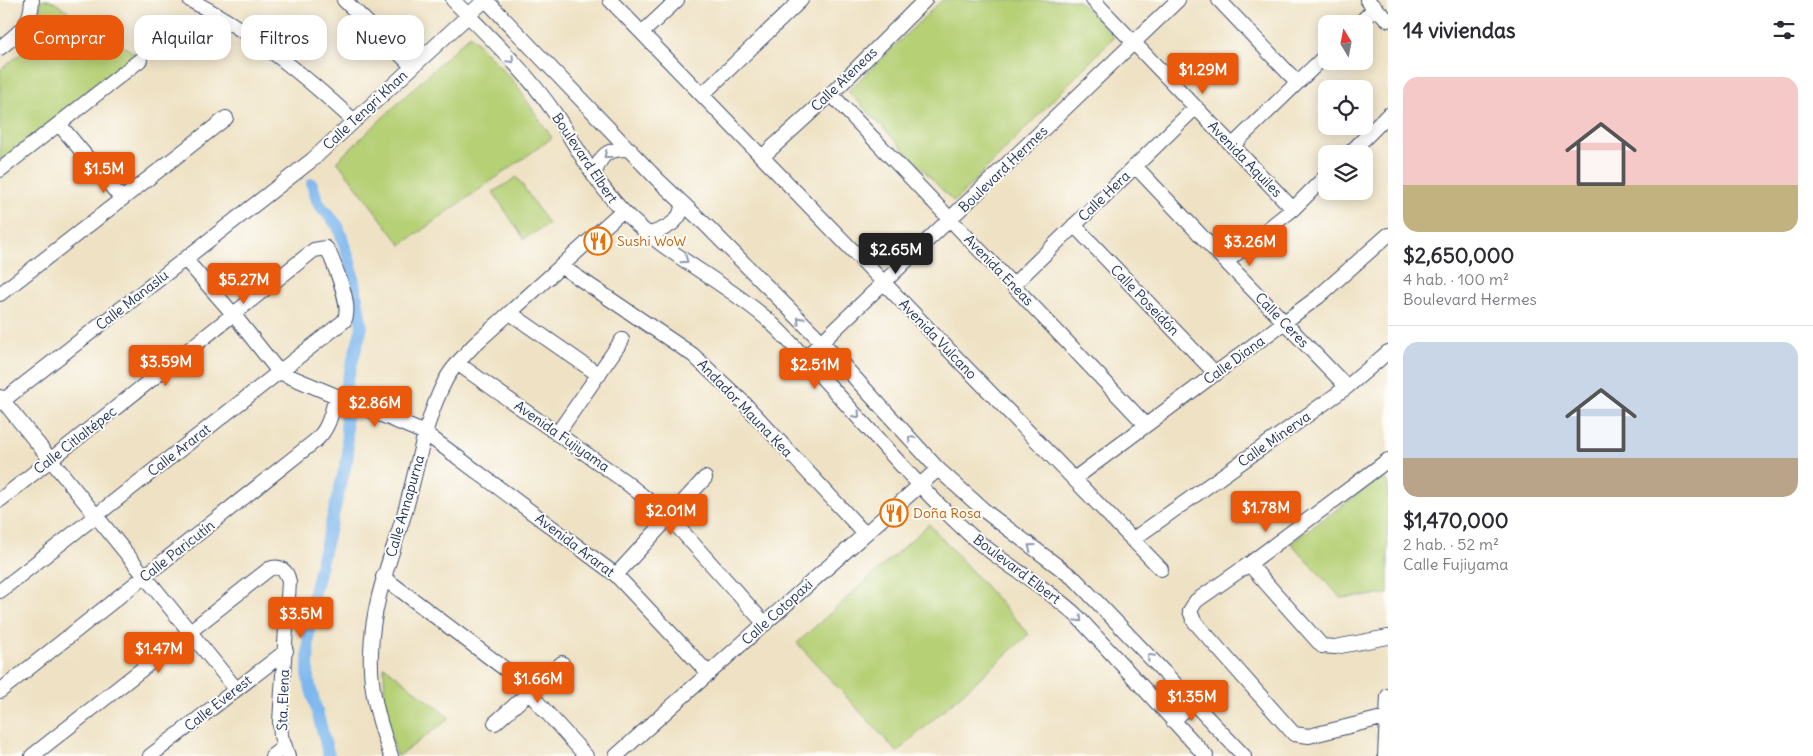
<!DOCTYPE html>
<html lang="es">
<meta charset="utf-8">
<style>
body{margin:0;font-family:Delius,sans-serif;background:#f2f2f3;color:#2b2b33;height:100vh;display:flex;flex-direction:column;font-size:19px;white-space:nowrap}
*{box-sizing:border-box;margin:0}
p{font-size:16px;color:#7c7c81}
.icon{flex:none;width:28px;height:28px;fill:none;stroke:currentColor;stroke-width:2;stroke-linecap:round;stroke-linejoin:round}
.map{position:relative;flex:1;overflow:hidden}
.sheet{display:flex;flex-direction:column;background:#fff;width:425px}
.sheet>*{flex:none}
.top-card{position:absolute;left:15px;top:15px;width:475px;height:45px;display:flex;gap:10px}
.needle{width:32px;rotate:350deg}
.fabs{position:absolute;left:1318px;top:15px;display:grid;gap:10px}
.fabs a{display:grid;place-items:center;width:55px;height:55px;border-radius:10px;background:#fff;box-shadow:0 2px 12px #0003;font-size:25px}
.price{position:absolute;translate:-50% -42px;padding:0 11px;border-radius:5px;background:#ea580c;color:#fff;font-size:16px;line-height:32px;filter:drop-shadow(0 1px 2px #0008)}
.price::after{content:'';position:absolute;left:50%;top:30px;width:15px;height:11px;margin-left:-8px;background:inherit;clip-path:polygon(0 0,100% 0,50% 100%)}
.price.selected{background:#222;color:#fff}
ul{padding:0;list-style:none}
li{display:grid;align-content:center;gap:10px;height:265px;padding:0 15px}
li+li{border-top:1px solid #e1e1e2}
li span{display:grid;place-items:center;height:155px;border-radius:15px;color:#555}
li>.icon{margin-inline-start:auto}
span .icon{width:90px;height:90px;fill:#fffc;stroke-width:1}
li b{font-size:21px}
h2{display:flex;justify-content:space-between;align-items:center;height:60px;padding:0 15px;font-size:21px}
.tag{padding:0 18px;border-radius:15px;background:#fff;box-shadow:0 2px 12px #0003;font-size:18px;line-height:45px}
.tag.selected{background:#ea580c;color:#fff}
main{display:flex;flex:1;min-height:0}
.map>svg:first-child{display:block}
.green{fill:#b6d076;stroke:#68806a}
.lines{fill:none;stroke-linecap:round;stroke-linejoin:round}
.canal{stroke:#7db7ee;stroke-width:12}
.minor-casing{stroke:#3b4a6d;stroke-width:16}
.minor{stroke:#fff;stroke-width:14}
.oneway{stroke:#8d97ae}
.labels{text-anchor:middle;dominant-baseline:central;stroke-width:4;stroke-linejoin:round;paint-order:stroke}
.street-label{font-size:14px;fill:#1b2f5e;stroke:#fdfcf7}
.food-label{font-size:14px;fill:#c56008;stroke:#fdfcf7;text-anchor:start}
</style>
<main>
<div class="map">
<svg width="1388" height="756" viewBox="0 0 1388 756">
<rect width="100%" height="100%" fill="#fdfcf7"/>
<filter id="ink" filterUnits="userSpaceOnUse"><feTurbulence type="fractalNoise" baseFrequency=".02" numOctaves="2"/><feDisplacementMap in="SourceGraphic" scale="10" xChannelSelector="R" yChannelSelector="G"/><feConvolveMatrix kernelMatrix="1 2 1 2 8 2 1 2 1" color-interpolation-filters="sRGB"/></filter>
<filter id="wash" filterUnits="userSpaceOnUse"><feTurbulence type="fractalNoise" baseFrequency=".0096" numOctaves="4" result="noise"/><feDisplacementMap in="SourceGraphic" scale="20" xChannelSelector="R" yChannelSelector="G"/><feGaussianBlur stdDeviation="1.12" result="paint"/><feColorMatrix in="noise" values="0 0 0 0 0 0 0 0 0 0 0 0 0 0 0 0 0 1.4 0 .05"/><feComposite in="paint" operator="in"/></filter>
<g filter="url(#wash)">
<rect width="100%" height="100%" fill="#efe2c4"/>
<!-- green -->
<path class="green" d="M41,0H50L136,54L0,161V70L34,43L39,29Z
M942,0H1078L1114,37L954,202L848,91Z
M470,35L515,83L552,138L401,245L337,161Z
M517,177L548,224L524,239L493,192Z
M1385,480L1388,481V594L1341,598L1291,543L1376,481Z
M929,524L1029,634L897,752L797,643Z
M384,666L450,718L399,756H396L385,711Z"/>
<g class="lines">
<!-- canal -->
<path class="canal" d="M312,184L318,203L338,226L351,265L362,327L344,392L348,455L309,612L308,678L329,756"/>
</g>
</g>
<g filter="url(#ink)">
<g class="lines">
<!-- minor casing -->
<g class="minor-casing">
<path id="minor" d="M190,0C251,31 304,75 354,121
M344,0L412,66
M453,0C488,36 525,70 554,112C576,145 594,181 622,210C664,254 722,280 767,319C789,339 808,362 828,384C874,434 918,487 968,533C1002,564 1043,584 1077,616L1206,756
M486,0L657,179L707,226L822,342L938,469L986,512L1076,580L1244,756
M610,0L1161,569
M1093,0L1293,209
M1219,0L1297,82
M1367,0L1388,20
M1359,24L1375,8
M642,33L677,0
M0,48C19,32 31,26 32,0
M831,94L1146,425
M702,95L801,0
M59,124L121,198
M1232,146L1326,55
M1349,154L1388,115
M762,157L831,94L925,0
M1135,166L1226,262L1347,387
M0,170L140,60
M594,176C600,155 607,148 630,149
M1074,225L1216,374
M650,234C665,229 682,222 682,204
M185,259L234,315L279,372L425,433L616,575L709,674
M1226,262L1293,209L1326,176
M561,266L693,355L743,402L865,534
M1013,285L1196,107
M0,294L226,118
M510,313L599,375
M805,358L1178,0
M457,363L623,480L669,517L765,624
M0,397L236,689
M0,403L312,160L485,0
M557,434L622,340
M1074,479L1318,297L1388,235
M0,500L314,250L326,248L329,252C335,268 353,306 344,321L0,591
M1132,540L1347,387L1388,352
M1249,564L1322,646L1335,647L1388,637
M616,575L705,478
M383,577L513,675L586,756
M0,691L315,441C329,429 331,414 336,397
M1386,717L1309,736L1294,734L1194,621L1190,611L1196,601L1249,564L1388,460
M1173,721L1192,703
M495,723L562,663
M32,756L269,569C280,565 287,570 289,582L280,722L281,736L288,756
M150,756L286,651
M272,756L285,746
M391,756C379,722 369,688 371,652C372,601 392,556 406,508C418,465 425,420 445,381C452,367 464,356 474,345L622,211
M616,756L938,469
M1385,756L1388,696"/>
</g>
<!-- minor -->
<use href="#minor" class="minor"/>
</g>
<!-- one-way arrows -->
<defs><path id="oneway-chevron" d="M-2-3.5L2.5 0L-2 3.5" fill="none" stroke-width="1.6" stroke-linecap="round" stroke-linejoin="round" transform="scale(1.25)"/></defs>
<g class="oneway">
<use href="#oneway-chevron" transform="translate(511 60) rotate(47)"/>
<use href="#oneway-chevron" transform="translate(607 155) rotate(143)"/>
<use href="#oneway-chevron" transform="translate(685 260) rotate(35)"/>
<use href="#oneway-chevron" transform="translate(800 320) rotate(-135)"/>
<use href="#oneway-chevron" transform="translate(857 415) rotate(48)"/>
<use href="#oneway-chevron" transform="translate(911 439) rotate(-132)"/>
<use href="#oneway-chevron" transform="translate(1031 547) rotate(-144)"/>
<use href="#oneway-chevron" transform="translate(1079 619) rotate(46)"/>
<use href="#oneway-chevron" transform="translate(1150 657) rotate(-133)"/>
</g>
</g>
<!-- icons -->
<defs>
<g id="restaurant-ring" transform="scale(1.4375)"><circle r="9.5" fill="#fdfcf7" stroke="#e8710a" stroke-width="1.5"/><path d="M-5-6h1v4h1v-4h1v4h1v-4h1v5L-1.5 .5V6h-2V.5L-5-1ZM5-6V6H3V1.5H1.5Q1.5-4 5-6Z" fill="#e8710a"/></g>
</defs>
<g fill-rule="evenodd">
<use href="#restaurant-ring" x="598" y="241"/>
<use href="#restaurant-ring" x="894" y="513"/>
</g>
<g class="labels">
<!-- street labels -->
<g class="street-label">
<text transform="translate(844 79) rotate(-44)">Calle Ateneas</text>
<text transform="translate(365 110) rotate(-43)">Calle Tengri Khan</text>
<text transform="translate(585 158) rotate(56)">Boulevard Elbert</text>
<text transform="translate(1245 159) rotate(46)">Avenida Aquiles</text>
<text transform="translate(1003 169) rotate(-44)">Boulevard Hermes</text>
<text transform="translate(1104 196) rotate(-44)">Calle Hera</text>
<text transform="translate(999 270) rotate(46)">Avenida Eneas</text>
<text transform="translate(132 300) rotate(-38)">Calle Manaslu</text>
<text transform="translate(1145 300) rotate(46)">Calle Poseidón</text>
<text transform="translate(1282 320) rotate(46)">Calle Ceres</text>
<text transform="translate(938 339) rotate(46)">Avenida Vulcano</text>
<text transform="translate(1234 360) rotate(-36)">Calle Diana</text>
<text transform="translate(745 408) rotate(46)">Andador Mauna Kea</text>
<text transform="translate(562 436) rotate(35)">Avenida Fujiyama</text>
<text transform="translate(1274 439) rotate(-35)">Calle Minerva</text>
<text transform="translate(75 440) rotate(-38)">Calle Citlaltépec</text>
<text transform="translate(179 450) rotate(-38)">Calle Ararat</text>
<text transform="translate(405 506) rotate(-74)">Calle Annapurna</text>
<text transform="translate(575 545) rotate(37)">Avenida Ararat</text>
<text transform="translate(177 551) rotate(-38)">Calle Paricutín</text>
<text transform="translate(1017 569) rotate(37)">Boulevard Elbert</text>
<text transform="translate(777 612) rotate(-42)">Calle Cotopaxi</text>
<text transform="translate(283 700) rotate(-88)">Sta. Elena</text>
<text transform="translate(218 703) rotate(-38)">Calle Everest</text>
</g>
<!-- food labels -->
<g class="food-label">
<text x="617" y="241">Sushi WoW</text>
<text x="913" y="513">Doña Rosa</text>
</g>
</g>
</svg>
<div class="fabs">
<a><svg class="needle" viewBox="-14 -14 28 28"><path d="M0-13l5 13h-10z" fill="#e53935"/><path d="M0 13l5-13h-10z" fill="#7c7c81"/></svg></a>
<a><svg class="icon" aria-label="locate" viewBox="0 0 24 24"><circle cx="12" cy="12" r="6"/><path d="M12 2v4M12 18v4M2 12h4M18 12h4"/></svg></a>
<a><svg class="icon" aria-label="layers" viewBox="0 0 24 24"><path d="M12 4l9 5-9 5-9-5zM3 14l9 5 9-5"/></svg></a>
</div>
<b class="price" style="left:1203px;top:95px">$1.29M</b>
<b class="price" style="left:104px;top:194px">$1.5M</b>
<b class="price" style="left:1250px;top:267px">$3.26M</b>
<b class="price selected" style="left:896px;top:275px">$2.65M</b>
<b class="price" style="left:244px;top:305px">$5.27M</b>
<b class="price" style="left:166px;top:387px">$3.59M</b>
<b class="price" style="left:815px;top:390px">$2.51M</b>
<b class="price" style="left:375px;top:428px">$2.86M</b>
<b class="price" style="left:1266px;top:533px">$1.78M</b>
<b class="price" style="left:671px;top:536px">$2.01M</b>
<b class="price" style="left:301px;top:639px">$3.5M</b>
<b class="price" style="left:159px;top:674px">$1.47M</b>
<b class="price" style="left:538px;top:704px">$1.66M</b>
<b class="price" style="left:1192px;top:722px">$1.35M</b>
<div class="top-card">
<a class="tag selected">Comprar</a>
<a class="tag">Alquilar</a>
<a class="tag">Filtros</a>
<a class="tag">Nuevo</a>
</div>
</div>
<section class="sheet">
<h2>14 viviendas<svg class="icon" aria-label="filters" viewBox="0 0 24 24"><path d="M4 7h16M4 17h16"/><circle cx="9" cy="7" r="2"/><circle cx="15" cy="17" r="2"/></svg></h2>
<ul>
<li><span style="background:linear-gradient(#f6c9c9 70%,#c2b280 0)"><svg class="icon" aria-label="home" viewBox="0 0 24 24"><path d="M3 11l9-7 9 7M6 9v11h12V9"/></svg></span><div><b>$2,650,000</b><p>4 hab. · 100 m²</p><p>Boulevard Hermes</p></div></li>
<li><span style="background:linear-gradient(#c9d6e8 75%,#b9a48a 0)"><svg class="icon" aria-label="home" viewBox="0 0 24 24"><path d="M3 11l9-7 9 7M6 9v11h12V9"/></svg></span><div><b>$1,470,000</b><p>2 hab. · 52 m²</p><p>Calle Fujiyama</p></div></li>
</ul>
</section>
</main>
